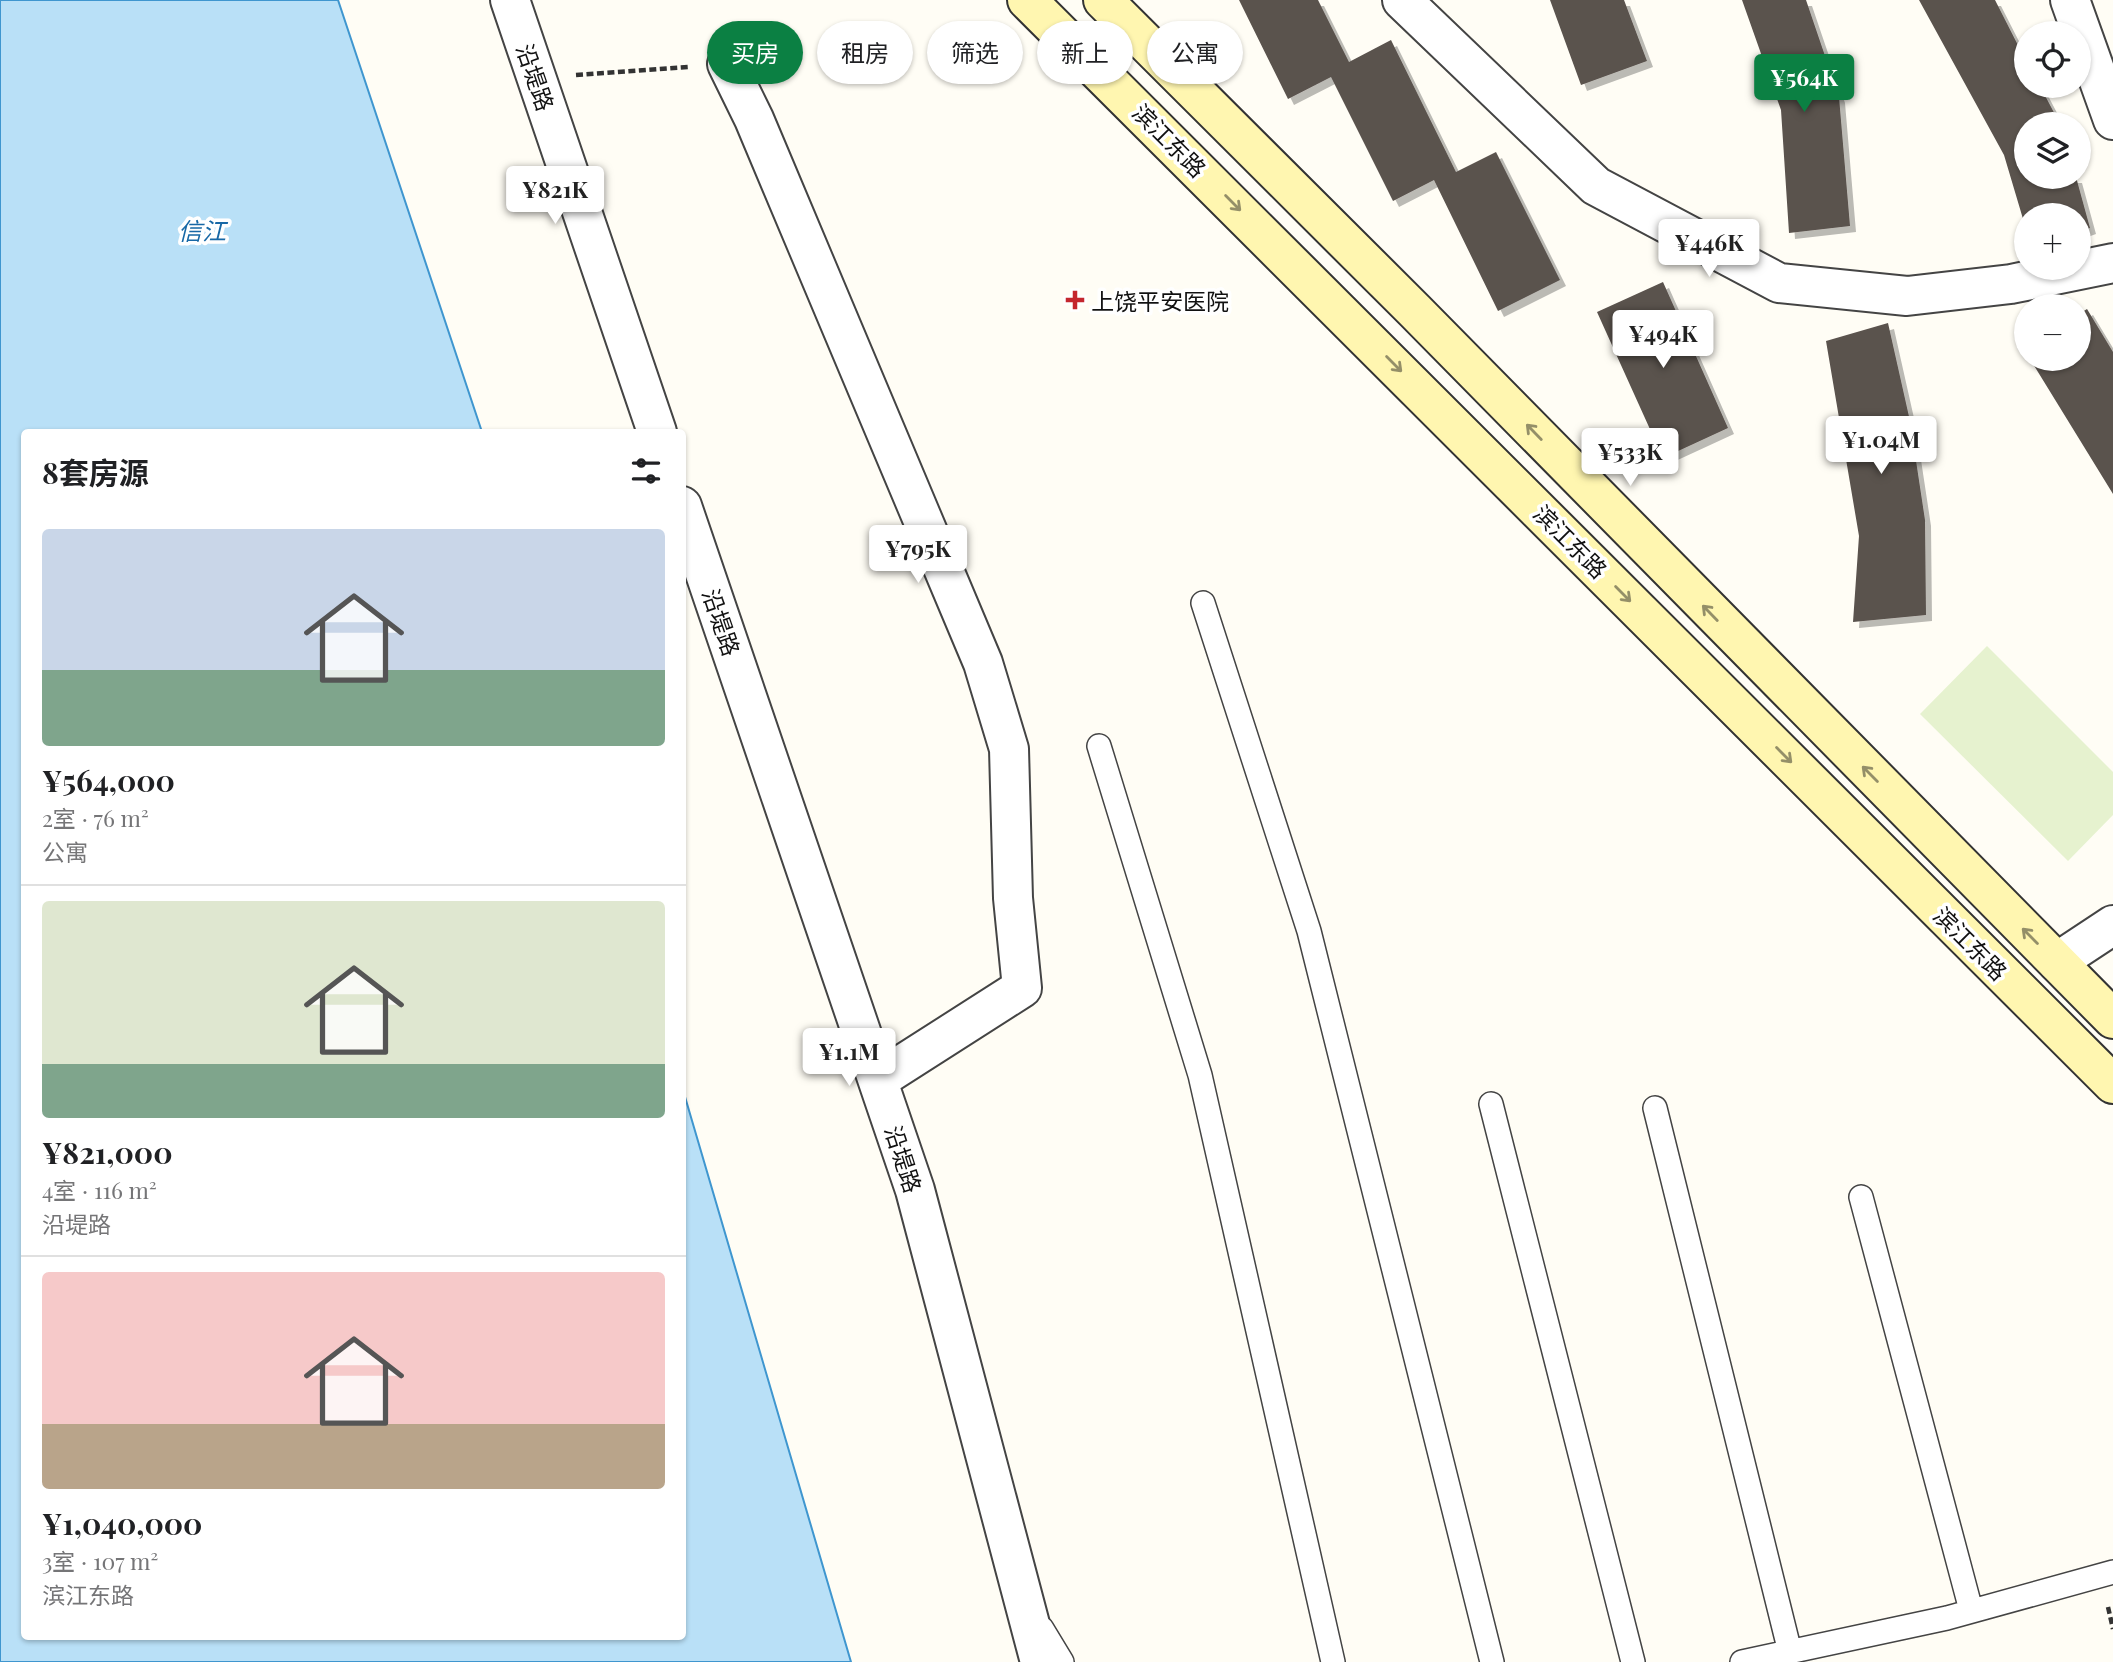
<!DOCTYPE html>
<html lang="zh">
<meta charset="utf-8">
<style>
body{margin:0;font-family:"Playfair Display","Noto Sans SC",serif;background:#f6f6f6;color:#202124;height:100vh;display:flex;flex-direction:column;font-size:26px;white-space:nowrap}
*{box-sizing:border-box;margin:0}
p{font-size:23px;color:#757577}
.icon{flex:none;width:38px;height:38px;fill:none;stroke:currentColor;stroke-width:2;stroke-linecap:round;stroke-linejoin:round}
.map{position:relative;flex:1;overflow:hidden}
.side{position:absolute;left:21px;top:429px;width:665px;height:1211px;display:flex;flex-direction:column;background:#fff;border-radius:7px;box-shadow:0 2px 5px #0004}
.side>*{flex:none}
.hud{position:absolute;left:707px;top:21px;width:665px;height:63px;display:flex;gap:14px}
.tools{position:absolute;left:2014px;top:21px;display:grid;gap:14px}
.tools a{display:grid;place-items:center;width:77px;height:77px;border-radius:50%;background:#fff;box-shadow:0 2px 5px #0004;font-size:35px}
.price{position:absolute;translate:-50% -60px;padding:0 16px;border-radius:7px;background:#fff;color:#222;font-size:23px;line-height:46px;filter:drop-shadow(0 2px 4px #0008)}
.price::after{content:'';position:absolute;left:50%;top:42px;width:21px;height:16px;margin-left:-10px;background:inherit;clip-path:polygon(0 0,100% 0,50% 100%)}
.price.current{background:#0b8043;color:#fff}
ul{padding:0;list-style:none}
li{display:grid;align-content:center;gap:14px;height:371px;padding:0 21px}
li+li{border-top:2px solid #e0e0e0}
li span{display:grid;place-items:center;height:217px;border-radius:7px;color:#555}
li>.icon{margin-inline-start:auto}
span .icon{width:126px;height:126px;fill:#fffc;stroke-width:1}
li b{font-size:30px}
h2{display:flex;justify-content:space-between;align-items:center;height:84px;padding:0 21px;font-size:30px}
.tag{padding:0 24px;border-radius:32px;background:#fff;box-shadow:0 2px 5px #0004;font-size:24px;line-height:63px}
.tag.current{background:#0b8043;color:#fff}
.map>svg:first-child{display:block}
.pitch{fill:#e6f2cf}
.water{fill:#b9e0f7;stroke:#3f96cf;stroke-width:2}
.building{fill:#5a524d;filter:url(#shadow)}
.lines{fill:none;stroke-linecap:round;stroke-linejoin:round}
.lane-casing{stroke:#444;stroke-width:26}
.street-casing{stroke:#444;stroke-width:42}
.secondary-casing{stroke:#333;stroke-width:42}
.path{stroke:#333;stroke-width:4.5;stroke-dasharray:7 3.5;stroke-linecap:butt}
.lane{stroke:#fff;stroke-width:23}
.street{stroke:#fff;stroke-width:38}
.secondary{stroke:#fff6b0;stroke-width:38}
.oneway{stroke:#948f68}
.poi-dot{fill:#c4262e;stroke:#fff;stroke-width:2.5}
.labels{text-anchor:middle;dominant-baseline:central;stroke-width:7;stroke-linejoin:round;paint-order:stroke}
.street-label{font-size:23px;fill:#111;stroke:#fff}
.poi-label{font-size:23px;fill:#111;stroke:#fff;text-anchor:start}
.water-label{font-size:24px;font-style:italic;fill:#1768a6;stroke:#fff}
</style>
<div class="map">
<svg width="2113" height="1662" viewBox="0 0 2113 1662">
<defs>
<filter id="shadow"><feDropShadow dx="6" dy="6" stdDeviation="0" flood-color="#0004"/></filter>
</defs>
<rect width="100%" height="100%" fill="#fffdf5"/>
<!-- pitch -->
<path class="pitch" d="M1987,646L2113,772V815L2068,861L1920,714Z"/>
<!-- water -->
<path class="water" d="M0,0H338L482,432H24V1636H682L683,1090L851,1662H0Z"/>
<!-- building -->
<path class="building" d="M1239,0H1318L1349,62L1391,40L1456,172L1496,152L1560,280L1498,311L1434,180L1393,201L1331,77L1288,99Z
M1550,0H1624L1647,61L1581,85Z
M1742,0H1806L1839,97L1850,226L1789,233L1781,110Z
M1919,0H1995L2026,61V86H2040L2060,124H2026V177H2076L2090,228L2079,232V215H2026V229L2004,155Z
M1663,282L1728,428L1663,458L1597,312Z
M2087,309L2113,352V494L2030,359H2079V314Z
M1888,323L1910,421L1925,520L1926,615L1853,622L1859,536L1826,341Z"/>
<g class="lines">
<!-- lane casing -->
<g class="lane-casing">
<path id="lane" d="M1203,603L1309,931L1492,1662
M1099,746L1200,1075L1333,1662
M1491,1104L1633,1662
M1655,1108L1790,1652
M1861,1197L1971,1610
M1042,1629L1062,1662
M1742,1662L1947,1618L2113,1572"/>
</g>
<!-- street casing -->
<g class="street-casing">
<path id="street" d="M510,0L657,432
M1402,0L1596,186L1779,283L1907,296L2011,284L2113,263
M2070,0L2113,120
M727,64L754,119L983,663L1009,749L1013,898L1022,988L878,1080
M682,506L915,1190L1040,1662
M2057,962L2113,925"/>
</g>
<!-- secondary casing -->
<g class="secondary-casing">
<path id="secondary" d="M1027,0L2113,1084
M1103,0L1415,311L2113,1019"/>
</g>
<!-- path -->
<path class="path" d="M576,75L689,67
M2108,1607L2113,1629"/>
<!-- lane -->
<use href="#lane" class="lane"/>
<!-- street -->
<use href="#street" class="street"/>
<!-- secondary -->
<use href="#secondary" class="secondary"/>
</g>
<!-- one-way arrows -->
<defs><path id="oneway-shaft" d="M-6 0H5M1.5-3L5.5 0L1.5 3" fill="none" stroke-width="1.6" stroke-linecap="round" stroke-linejoin="round" transform="scale(1.75)"/></defs>
<g class="oneway">
<use href="#oneway-shaft" transform="translate(1233 203) rotate(45)"/>
<use href="#oneway-shaft" transform="translate(1394 364) rotate(45)"/>
<use href="#oneway-shaft" transform="translate(1534 432) rotate(-134)"/>
<use href="#oneway-shaft" transform="translate(1623 594) rotate(45)"/>
<use href="#oneway-shaft" transform="translate(1710 613) rotate(-134)"/>
<use href="#oneway-shaft" transform="translate(1784 755) rotate(45)"/>
<use href="#oneway-shaft" transform="translate(1870 774) rotate(-135)"/>
<use href="#oneway-shaft" transform="translate(2030 936) rotate(-135)"/>
</g>
<!-- markers -->
<path class="poi-dot" d="M1071.5 289.5h7v7h7v7h-7v7h-7v-7h-7v-7h7z"/>
<g class="labels">
<!-- street labels -->
<g class="street-label">
<text transform="translate(536 77) rotate(71)">沿堤路</text>
<text transform="translate(1170 140) rotate(45)">滨江东路</text>
<text transform="translate(1571 541) rotate(45)">滨江东路</text>
<text transform="translate(722 622) rotate(71)">沿堤路</text>
<text transform="translate(1971 943) rotate(45)">滨江东路</text>
<text transform="translate(904 1159) rotate(72)">沿堤路</text>
</g>
<!-- poi labels -->
<g class="poi-label">
<text x="1091" y="300">上饶平安医院</text>
</g>
<!-- water labels -->
<g class="water-label">
<text x="202" y="230">信江</text>
</g>
</g>
</svg>
<div class="tools">
<a><svg class="icon" aria-label="locate" viewBox="0 0 24 24"><circle cx="12" cy="12" r="6"/><path d="M12 2v4M12 18v4M2 12h4M18 12h4"/></svg></a>
<a><svg class="icon" aria-label="layers" viewBox="0 0 24 24"><path d="M12 4l9 5-9 5-9-5zM3 14l9 5 9-5"/></svg></a>
<a>+</a>
<a>−</a>
</div>
<b class="price current" style="left:1804px;top:114px">¥564K</b>
<b class="price" style="left:555px;top:226px">¥821K</b>
<b class="price" style="left:1709px;top:279px">¥446K</b>
<b class="price" style="left:1663px;top:370px">¥494K</b>
<b class="price" style="left:1881px;top:476px">¥1.04M</b>
<b class="price" style="left:1630px;top:488px">¥533K</b>
<b class="price" style="left:918px;top:585px">¥795K</b>
<b class="price" style="left:849px;top:1088px">¥1.1M</b>
<div class="hud">
<a class="tag current">买房</a>
<a class="tag">租房</a>
<a class="tag">筛选</a>
<a class="tag">新上</a>
<a class="tag">公寓</a>
</div>
<section class="side">
<h2>8套房源<svg class="icon" aria-label="filters" viewBox="0 0 24 24"><path d="M4 7h16M4 17h16"/><circle cx="9" cy="7" r="2"/><circle cx="15" cy="17" r="2"/></svg></h2>
<ul>
<li><span style="background:linear-gradient(#c9d6e8 65%,#7fa58c 0)"><svg class="icon" aria-label="home" viewBox="0 0 24 24"><path d="M3 11l9-7 9 7M6 9v11h12V9"/></svg></span><div><b>¥564,000</b><p>2室 · 76 m²</p><p>公寓</p></div></li>
<li><span style="background:linear-gradient(#dfe7d0 75%,#7fa58c 0)"><svg class="icon" aria-label="home" viewBox="0 0 24 24"><path d="M3 11l9-7 9 7M6 9v11h12V9"/></svg></span><div><b>¥821,000</b><p>4室 · 116 m²</p><p>沿堤路</p></div></li>
<li><span style="background:linear-gradient(#f6c9c9 70%,#b9a48a 0)"><svg class="icon" aria-label="home" viewBox="0 0 24 24"><path d="M3 11l9-7 9 7M6 9v11h12V9"/></svg></span><div><b>¥1,040,000</b><p>3室 · 107 m²</p><p>滨江东路</p></div></li>
</ul>
</section>
</div>
